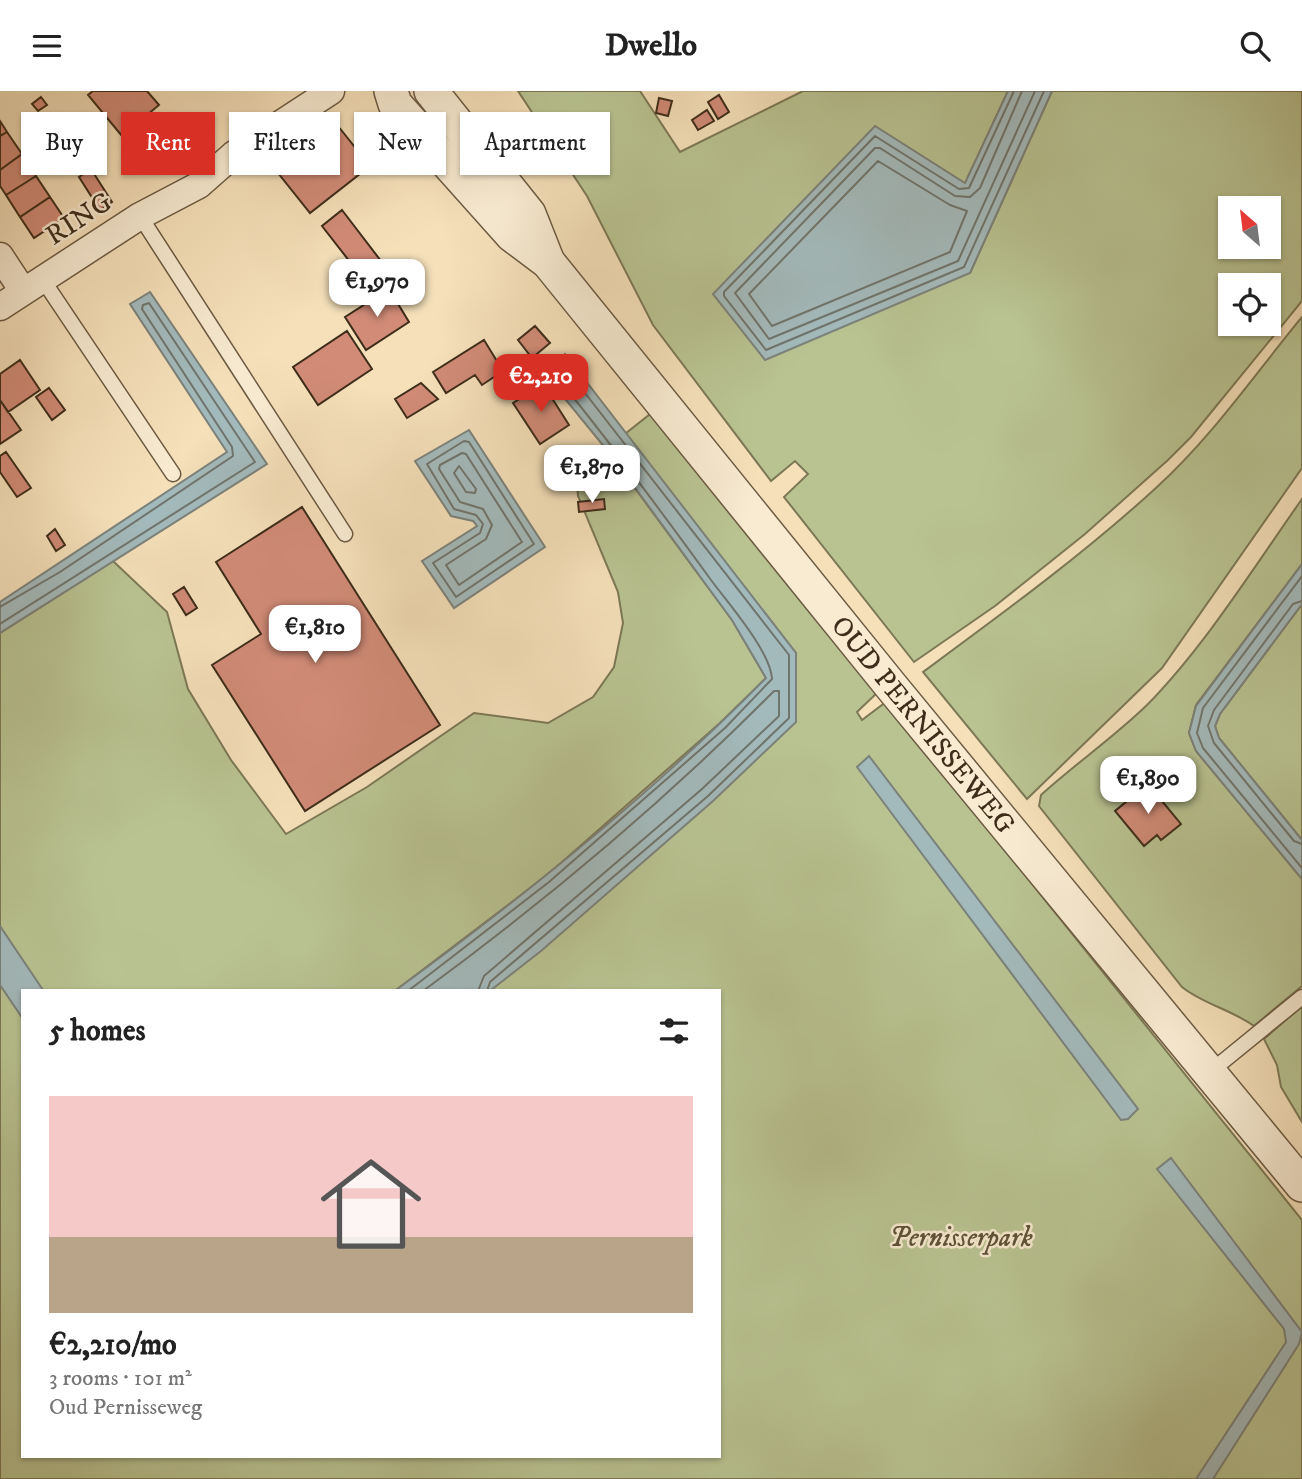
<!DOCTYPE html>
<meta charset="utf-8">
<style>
body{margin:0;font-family:"IM FELL DW Pica",serif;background:#f6f6f6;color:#222;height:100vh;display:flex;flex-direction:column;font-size:26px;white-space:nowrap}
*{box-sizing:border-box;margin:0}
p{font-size:23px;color:#767676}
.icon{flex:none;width:38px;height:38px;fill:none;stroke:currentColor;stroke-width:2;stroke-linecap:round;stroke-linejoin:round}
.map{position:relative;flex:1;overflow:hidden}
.drawer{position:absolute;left:21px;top:898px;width:700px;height:469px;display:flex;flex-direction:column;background:#fff;border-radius:0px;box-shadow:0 2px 5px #0004}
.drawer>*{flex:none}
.top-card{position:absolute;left:21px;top:21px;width:700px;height:63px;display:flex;gap:14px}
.needle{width:46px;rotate:332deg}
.controls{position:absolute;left:1218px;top:105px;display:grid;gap:14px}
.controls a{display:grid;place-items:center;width:63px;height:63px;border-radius:0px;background:#fff;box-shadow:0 2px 5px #0004;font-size:35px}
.price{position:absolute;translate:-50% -60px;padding:0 16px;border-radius:14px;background:#fff;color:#222;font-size:23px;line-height:46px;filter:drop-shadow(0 2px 4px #0008)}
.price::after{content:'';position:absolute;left:50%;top:42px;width:21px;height:16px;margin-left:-10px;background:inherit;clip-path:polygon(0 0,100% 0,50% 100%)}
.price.active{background:#d93025;color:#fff}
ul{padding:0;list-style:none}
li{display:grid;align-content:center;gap:14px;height:371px;padding:0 28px}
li+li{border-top:2px solid #e0e0e0}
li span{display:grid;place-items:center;height:217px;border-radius:0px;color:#555}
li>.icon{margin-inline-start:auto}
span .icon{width:126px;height:126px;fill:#fffc;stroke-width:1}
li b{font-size:30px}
h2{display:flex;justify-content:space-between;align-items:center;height:84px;padding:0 28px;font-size:30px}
.tag{padding:0 24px;border-radius:0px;background:#fff;box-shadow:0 2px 5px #0004;font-size:24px;line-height:63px}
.tag.active{background:#d93025;color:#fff}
header{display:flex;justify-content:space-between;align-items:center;height:91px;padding:0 28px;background:#fff;font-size:32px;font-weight:700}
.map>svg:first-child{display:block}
.green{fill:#b9c392;stroke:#7c7856;stroke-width:2;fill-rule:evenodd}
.water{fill:#a3babc;stroke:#7b827b;stroke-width:2}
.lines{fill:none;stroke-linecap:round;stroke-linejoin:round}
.shore{stroke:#70746b;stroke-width:2}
.building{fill:#d18b77;stroke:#3e2d1a;stroke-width:2}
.service-casing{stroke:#6c5a42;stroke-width:17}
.minor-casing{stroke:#6c5a42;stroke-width:29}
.tertiary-casing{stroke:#6c5a42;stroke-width:36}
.service{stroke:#f8ebd2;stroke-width:14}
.minor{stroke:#f8ebd2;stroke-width:26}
.tertiary{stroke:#f8ebd2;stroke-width:33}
.labels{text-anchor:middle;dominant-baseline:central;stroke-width:5;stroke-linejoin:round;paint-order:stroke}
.street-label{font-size:28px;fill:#3e2d1a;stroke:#f8ebd2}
.park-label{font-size:28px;font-style:italic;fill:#5d5238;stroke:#f8ebd2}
</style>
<header><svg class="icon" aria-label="menu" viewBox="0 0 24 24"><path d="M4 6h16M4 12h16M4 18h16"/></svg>Dwello<svg class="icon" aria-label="search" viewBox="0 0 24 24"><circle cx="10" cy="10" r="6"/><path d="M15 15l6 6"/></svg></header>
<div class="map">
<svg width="1302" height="1388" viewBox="0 0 1302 1388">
<rect width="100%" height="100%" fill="#f5e0ba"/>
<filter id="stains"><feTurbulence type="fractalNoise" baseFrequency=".00286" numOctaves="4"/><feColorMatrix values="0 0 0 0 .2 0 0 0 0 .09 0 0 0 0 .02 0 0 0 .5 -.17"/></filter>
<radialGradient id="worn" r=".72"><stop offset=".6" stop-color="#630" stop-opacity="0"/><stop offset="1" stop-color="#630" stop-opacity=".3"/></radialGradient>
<!-- green -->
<path class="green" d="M518,0H640L680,61L803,0H1008L965,93L970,182L1052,0H1302V210L1191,346L1168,369L1085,443L995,515L914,571L784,406L808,383L795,370L771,390L653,234L587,105ZM1230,117H1269V156H1230ZM1230,194H1269V233H1230Z
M1302,226V377L1162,577L1027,708L923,581C1003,522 1084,463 1157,396C1212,346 1255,283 1302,226Z
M654,320L878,601L857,621L862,629L886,611L1302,1129V1388H0V542L113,470L167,521L188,598L231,669L286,743L367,696L474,622L548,632L593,606L614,576L623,532L618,501L578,405L577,390L590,365L603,354L732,529L766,587L720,632L545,786L396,899L23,900V1365H719V900L410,899L796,585V562L625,343Z
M1302,408V473L1196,614L1189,642L1196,660L1302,788V895L1254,935C1230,918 1203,913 1182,896L1039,715L1041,704C1075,673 1113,647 1147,614C1205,555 1254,476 1302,408Z
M1302,513V749L1219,647L1215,635L1220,623Z
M1302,915V1031L1281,996L1277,974L1264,948Z"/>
<!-- water -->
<path class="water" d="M1008,0H1052L970,182L765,269L713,203L875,35L965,92Z
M150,201L267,373L0,542V511L227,361L130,213Z
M565,263L796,562V631L713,710L541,860L491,899H396C526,804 653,702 766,587L732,529L611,364L544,282Z
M469,339L545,456L454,517L422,470L477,435L473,430L451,425L415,370Z
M1302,473V513L1220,623L1215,635L1219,647L1302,749V788L1196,660L1189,642L1196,615Z
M869,665L1138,1018L1128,1028L1121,1029L857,676Z
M0,835L43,899L23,900V928L0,894Z
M1171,1067L1302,1241L1299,1253L1213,1388H1196L1286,1251L1284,1238L1157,1078Z"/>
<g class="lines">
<!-- shore -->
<path class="shore" d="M1014,0L969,97L959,98L875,45L724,201V205L766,259L964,176L1044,0
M1022,0L980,97L970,106L955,105L880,57H875L735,202L769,248L958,170L1035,0
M878,70L950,114L967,120L950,161L772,235L749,203Z
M464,350L469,351L534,453L456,506L433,472L480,442L483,433L476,424L454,418L427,373Z
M462,362L466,363L522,451L459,494L446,474L486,448L492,434L483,418L460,411L439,378L440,374Z
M459,375L476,398L475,402L466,401L454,382Z
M1302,485L1203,617L1197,642L1203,657L1302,777
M1302,510L1293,513L1214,619L1208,635L1214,652L1294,750L1302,753
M0,516L60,481L233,365L232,356L142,218L143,214L149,212L255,371L0,533
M408,900L549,791L725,637L772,588C771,561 728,512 711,489C661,420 610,351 556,285V280L564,275L789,564V627L708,705L490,891L487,900
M423,900C547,809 666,709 774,600H779V625L702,698L484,885L478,900"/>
</g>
<!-- building -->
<path class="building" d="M93,0H147L159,14L122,45L88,4Z
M719,4L729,21L718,28L708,11Z
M41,6L47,14L38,20L32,13Z
M659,7L672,10L668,25L656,22Z
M707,19L714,30L698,39L692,29Z
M0,30L7,41L0,45Z
M67,34L73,42L63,48L58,40Z
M338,35L370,75L310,122L278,82Z
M7,41L22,63L0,79V45Z
M77,58L86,72L75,79L66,65Z
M22,63L36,85L6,104L0,95V79Z
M91,78L112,111L100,119L79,86Z
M36,85L50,106L20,126L6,104Z
M50,106L64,127L34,147L20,126Z
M342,119L381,170L361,185L322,135Z
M389,198L409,231L366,259L345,226Z
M535,235L550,252L532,267L518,249Z
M347,240L372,278L318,314L293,276Z
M484,249L503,280L482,294L475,284L446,302L433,281Z
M20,269L40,299L8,321L0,309V283Z
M421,292L438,308L407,327L395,308Z
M543,293L569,334L540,353L513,312Z
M49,297L65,319L52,329L36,306Z
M0,309L21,339L0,353Z
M6,361L31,397L17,406L0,381V365Z
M604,408L605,418L579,421L578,411Z
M302,416L440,634L305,720L212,574L261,543L216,471Z
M55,438L65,454L56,460L47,445Z
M184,496L197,517L186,524L173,503Z
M1148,693L1181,733L1161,749L1157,744L1144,755L1115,720Z"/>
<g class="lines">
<!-- service casing -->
<g class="service-casing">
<path id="service" d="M140,125L345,443
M43,189L173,383
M1210,981L1302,906"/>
</g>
<!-- minor casing -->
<g class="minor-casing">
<path id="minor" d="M0,165L23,200
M0,216L140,125L199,94L233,64L331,0"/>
</g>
<!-- tertiary casing -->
<g class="tertiary-casing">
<g id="tertiary">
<path id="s1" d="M391,0L395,13L512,144L548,171L891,595L1302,1094"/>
<path d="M431,0L529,123L548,171"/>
</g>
</g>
<!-- service -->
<use href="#service" class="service"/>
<!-- minor -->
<use href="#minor" class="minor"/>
<!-- tertiary -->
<use href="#tertiary" class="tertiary"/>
</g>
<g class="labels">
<!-- street labels -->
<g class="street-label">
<text transform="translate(79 128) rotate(-33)">RING</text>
<text stroke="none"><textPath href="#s1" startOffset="830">OUD PERNISSEWEG</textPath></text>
</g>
<!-- park labels -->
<g class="park-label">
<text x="961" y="1146">Pernisserpark</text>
</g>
</g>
<rect width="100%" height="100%" filter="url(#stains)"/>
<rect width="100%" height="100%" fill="url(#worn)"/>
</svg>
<div class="controls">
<a><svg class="needle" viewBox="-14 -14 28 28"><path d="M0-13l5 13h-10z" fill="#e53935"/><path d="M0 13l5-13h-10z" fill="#767676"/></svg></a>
<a><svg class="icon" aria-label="locate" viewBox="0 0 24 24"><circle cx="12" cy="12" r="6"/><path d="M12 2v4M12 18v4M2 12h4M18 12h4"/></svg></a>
</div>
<b class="price" style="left:377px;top:228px">€1,970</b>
<b class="price active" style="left:541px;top:323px">€2,210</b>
<b class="price" style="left:592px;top:414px">€1,870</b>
<b class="price" style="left:315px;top:574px">€1,810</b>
<b class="price" style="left:1148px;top:725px">€1,890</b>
<div class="top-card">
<a class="tag">Buy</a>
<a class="tag active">Rent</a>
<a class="tag">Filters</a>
<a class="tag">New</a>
<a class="tag">Apartment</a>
</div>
<section class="drawer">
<h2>5 homes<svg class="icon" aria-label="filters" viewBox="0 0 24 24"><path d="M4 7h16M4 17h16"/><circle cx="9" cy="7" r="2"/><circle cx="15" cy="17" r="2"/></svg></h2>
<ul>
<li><span style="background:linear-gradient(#f6c9c9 65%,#b9a48a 0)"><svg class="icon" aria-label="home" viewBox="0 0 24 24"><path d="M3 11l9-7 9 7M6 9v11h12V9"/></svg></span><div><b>€2,210/mo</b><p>3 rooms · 101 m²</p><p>Oud Pernisseweg</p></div></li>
</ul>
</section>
</div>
